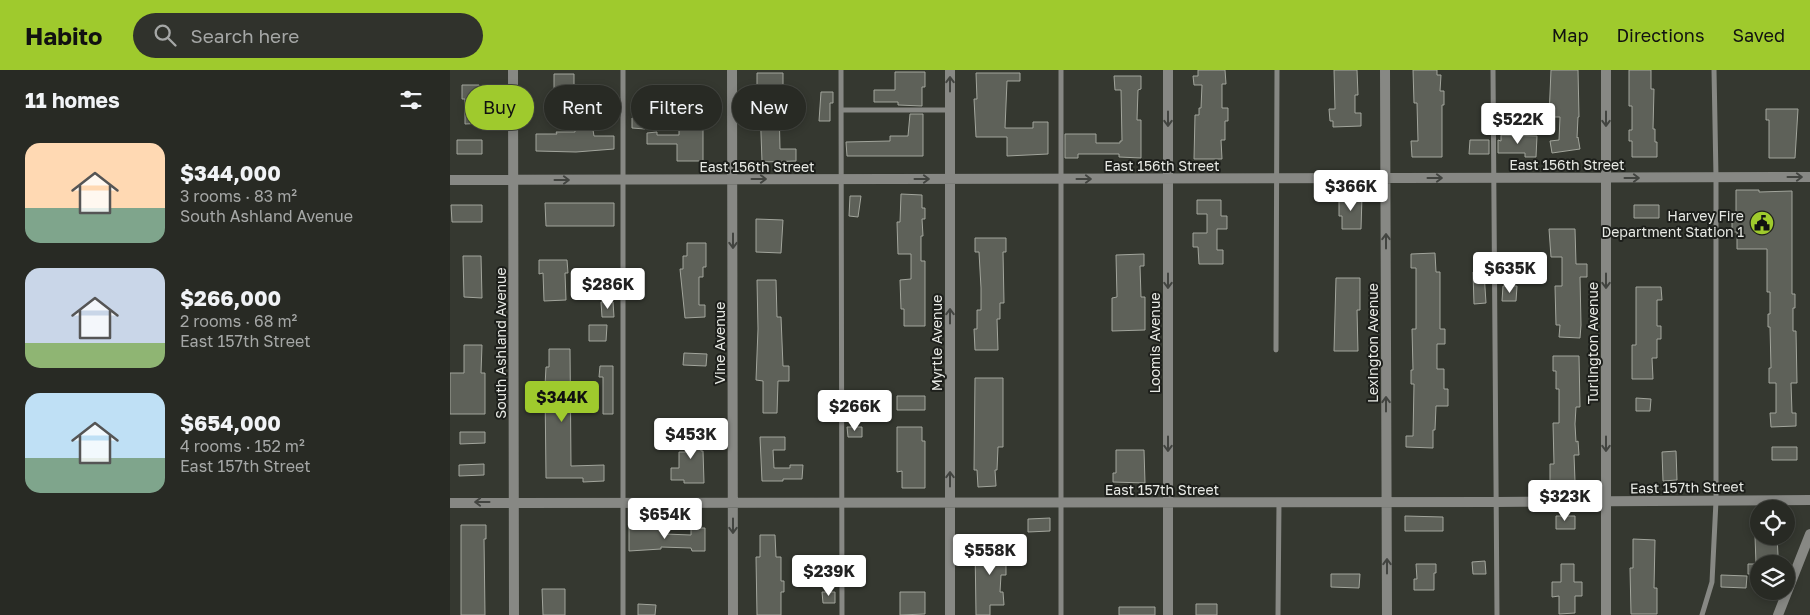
<!DOCTYPE html>
<meta charset="utf-8">
<style>
body{margin:0;font-family:"Golos Text",sans-serif;background:#30322c;color:#f1f3f6;height:100vh;display:flex;flex-direction:column;font-size:19px;white-space:nowrap}
*{box-sizing:border-box;margin:0}
p{font-size:16px;color:#a5a7a6}
.icon{flex:none;width:28px;height:28px;fill:none;stroke:currentColor;stroke-width:2;stroke-linecap:round;stroke-linejoin:round}
.map{position:relative;flex:1;overflow:hidden}
.drawer{display:flex;flex-direction:column;background:#282a24;width:450px}
.drawer>*{flex:none}
.hud{position:absolute;left:15px;top:15px;width:475px;height:45px;display:flex;gap:10px}
.controls{position:absolute;left:1300px;top:430px;display:grid;gap:10px}
.controls a{display:grid;place-items:center;width:45px;height:45px;border-radius:50%;background:#282a24;box-shadow:0 2px 8px #0003,0 0 0 1px #444641;font-size:25px}
.price{position:absolute;translate:-50% -42px;padding:0 11px;border-radius:5px;background:#fff;color:#222;font-size:16px;line-height:32px;filter:drop-shadow(0 1px 2px #0008)}
.price::after{content:'';position:absolute;left:50%;top:30px;width:15px;height:11px;margin-left:-8px;background:inherit;clip-path:polygon(0 0,100% 0,50% 100%)}
.price.selected{background:#9fca2d;color:#111}
ul{padding:0;list-style:none}
li{display:flex;align-items:center;gap:15px;height:125px;padding:0 25px}
li span{display:grid;place-items:center;flex:none;width:140px;height:100px;border-radius:15px;color:#555}
li>.icon{margin-inline-start:auto}
span .icon{width:60px;height:60px;fill:#fffc;stroke-width:1}
li b{font-size:21px}
h2{display:flex;justify-content:space-between;align-items:center;height:60px;padding:0 25px;font-size:21px}
.chip{padding:0 18px;border-radius:22px;background:#282a24;box-shadow:0 2px 8px #0003,0 0 0 1px #444641;font-size:18px;line-height:45px}
.chip.selected{background:#9fca2d;color:#111}
header{display:flex;align-items:center;gap:30px;box-sizing:border-box;height:70px;padding:0 25px;background:#9fca2d;color:#111}
header strong{font-size:24px}
nav{display:flex;gap:28px;margin-inline-start:auto;font-size:18px}
.search{width:350px;height:45px;background:#30322c;display:flex;align-items:center;gap:12px;box-sizing:border-box;padding:0 18px;border-radius:28px;color:#a5a7a6;font-size:19px}
main{display:flex;flex:1;min-height:0}
.map>svg:first-child{display:block}
.building{fill:#5e6159;stroke:#a2a59c}
.lines{fill:none;stroke-linecap:round;stroke-linejoin:round}
.service{stroke:#878884;stroke-width:5}
.minor{stroke:#878884;stroke-width:10}
.tertiary{stroke:#878884;stroke-width:10}
.oneway{stroke:#424440}
.labels{text-anchor:middle;dominant-baseline:central;stroke-width:4;stroke-linejoin:round;paint-order:stroke}
.street-label{font-size:14px;fill:#e7e9e4;stroke:#1d1f1b}
.poi-label{font-size:14px;fill:#e7e9e4;stroke:#1d1f1b;text-anchor:end}
</style>
<header>
<strong>Habito</strong>
<div class="search"><svg class="icon" aria-label="search" viewBox="0 0 24 24"><circle cx="10" cy="10" r="6"/><path d="M15 15l6 6"/></svg>Search here</div>
<nav><a>Map</a><a>Directions</a><a>Saved</a></nav>
</header>
<main>
<section class="drawer">
<h2>11 homes<svg class="icon" aria-label="filters" viewBox="0 0 24 24"><path d="M4 7h16M4 17h16"/><circle cx="9" cy="7" r="2"/><circle cx="15" cy="17" r="2"/></svg></h2>
<ul>
<li><span style="background:linear-gradient(#ffd9b3 65%,#7fa58c 0)"><svg class="icon" aria-label="home" viewBox="0 0 24 24"><path d="M3 11l9-7 9 7M6 9v11h12V9"/></svg></span><div><b>$344,000</b><p>3 rooms · 83 m²</p><p>South Ashland Avenue</p></div></li>
<li><span style="background:linear-gradient(#c9d6e8 75%,#8fb573 0)"><svg class="icon" aria-label="home" viewBox="0 0 24 24"><path d="M3 11l9-7 9 7M6 9v11h12V9"/></svg></span><div><b>$266,000</b><p>2 rooms · 68 m²</p><p>East 157th Street</p></div></li>
<li><span style="background:linear-gradient(#bfe0f5 65%,#7fa58c 0)"><svg class="icon" aria-label="home" viewBox="0 0 24 24"><path d="M3 11l9-7 9 7M6 9v11h12V9"/></svg></span><div><b>$654,000</b><p>4 rooms · 152 m²</p><p>East 157th Street</p></div></li>
</ul>
</section>
<div class="map">
<svg width="1360" height="545" viewBox="0 0 1360 545">
<rect width="100%" height="100%" fill="#353830"/>
<!-- building -->
<path class="building" d="M748,0H775L776,14H772V38H778V51H775V70H771L772,89H744L745,45H749V38H751L752,15H744L743,6H748Z
M884,0H907L908,25H905V43H911V56L883,57V51H880L879,39H885Z
M963,0H987V5H991L990,21H994V35H992V87H962L961,71H968L967,33H964Z
M1101,0H1128L1129,47H1128L1127,68L1128,67L1130,79L1102,83L1100,71L1109,70L1110,47H1099Z
M1179,0H1201V19H1204L1203,59H1205V72H1207V87H1182V71H1179V60H1182V36H1179Z
M445,2H475V17H472V36L448,35V32H424V20H445Z
M307,3H333V34H329L330,79H346V91L312,92L310,35H307Z
M526,3H570V11H557L555,58H583V52H598V84L557,86V67H526L524,29H527Z
M104,4H124V24H128L129,38H104Z
M664,6H691V19L688,20L687,50H691V88L669,87V84H628V88H615V64H646V73H670V71H672L671,20H665Z
M12,15H29L28,40H35L36,53L15,54V29H12Z
M236,18H254L255,54H253V91H227V74H197V63L207,62V65H229V40H237Z
M371,22H383V33H380V51H369Z
M1316,39H1348L1345,88H1319V50H1316Z
M460,44H473V86H397L396,72L440,71V66H458Z
M182,48H195V59L182,58Z
M125,60H143L144,66H164V79L126,82L86,81V64H107L106,62H125Z
M1051,65L1087,66L1086,87H1075V83H1048V70L1051,71Z
M7,70H32V84H7Z
M1020,70H1039V84H1019Z
M1286,120H1309V122L1342,121V224H1345V238H1343V261H1346L1347,313H1341L1342,343H1346V356L1321,357L1320,343H1326V313H1319V298H1321L1320,257H1318V244H1320V222H1317V179H1287V162H1282V144L1286,143Z
M451,124L472,125V138H475V149H472L473,166H471V191H475V256H454V239H451L450,210L461,209V184H448L447,152H450Z
M400,126H411L408,147L399,146Z
M889,126H912L911,159H892V146H889Z
M747,130H771V146H777V159H767V180H773V194H749L748,177H743V163H757V144H747Z
M95,133H164V156H96Z
M1,135H32V152H2Z
M1184,135H1209V148H1184Z
M306,149L333,150L331,183L306,182Z
M1099,159H1125L1126,194H1137V207H1130L1131,255L1130,268L1109,267L1110,255H1106L1105,216H1112V187H1101Z
M525,168H556V182H553L554,233H550V249H547L548,280H525L524,259H527V240H531V218L529,182H525Z
M237,173H256V197H253V207H249V235H255V247L235,248L230,199H233V186H237Z
M985,183L986,202H990V259H995V274H987V299H994V319H998V336H986L985,360H983V378L956,377V366H963L964,314H961V300H963L962,259H966V198H961V184Z
M694,184V196H690L691,227H695V260L662,261V228L667,227L666,185Z
M13,186H31L32,228L14,227Z
M89,190H117L118,203H115L116,230L94,231L93,203L89,204Z
M1023,202H1034L1036,233L1024,234Z
M886,208H910V240H907L908,281H884Z
M307,210H326L327,247H331L333,296H339V311H328L327,343H313V311L306,310L308,259Z
M1053,216H1067L1066,231H1052Z
M1186,217H1211L1212,230H1207V256H1211V269H1207V288H1202L1203,309H1182V275H1186Z
M151,232H163L164,247H152Z
M139,255H157L156,271H139Z
M14,275H32L31,303H35V344H0V303H14Z
M99,279H120L121,396L154,395V411L133,412V408H96L95,316L96,297H99Z
M234,283L257,284L256,296L233,295Z
M1103,286H1129L1130,337H1126L1125,354L1126,372L1128,371L1129,385H1124L1125,411H1100V394H1104L1103,353H1109V319H1106V301H1103Z
M150,296H163V344H153V307H149Z
M525,308H553V377H548L547,400H545L546,416L528,417L527,400H524Z
M447,326H475V340H447Z
M1186,328L1201,329L1200,341H1186Z
M397,357H412V367H398Z
M447,357H472V371H475V418H452V401L447,402Z
M236,358H251V381H253L254,413H234V410H221V398H229V382H236Z
M10,362H35V373L10,374Z
M310,367H335V380H323L324,398H340V395H353L352,409H333V411H312Z
M1322,377H1347V390H1322Z
M666,380H694L695,413L663,412V403H666Z
M1226,381L1227,410L1213,411L1212,382Z
M34,394V405L9,406V395Z
M955,446L993,447V461H955Z
M1106,446H1125V459H1106Z
M600,448V461L578,462V449Z
M11,455H36V469H34L35,545H11Z
M179,457L215,459V464L241,465V458H255V481H242L241,478L211,477V479L179,481Z
M310,465H325L326,487H331V511H334V522H331V545H307L306,487H310Z
M1305,466H1327L1328,485L1317,486V494H1309V504H1298V494H1306Z
M1183,469L1205,470L1204,518H1207V544H1181L1180,498H1183Z
M525,474L559,475V488H556V505H551L550,522H553L554,535H540V545H526Z
M1035,491L1036,504H1023L1022,492Z
M966,494H986V503H984V520H964V509H967Z
M1111,494H1124V512H1132V526H1125V543L1109,544V526L1102,527V512H1111Z
M881,504H910L909,518L881,517Z
M1271,505L1297,506L1296,518L1271,517Z
M92,519H115V545H93Z
M372,522H385V533H373Z
M450,522H475V544L450,545Z
M188,534L206,535L205,545H188Z
M746,534H767V545H746Z
M669,537H705V545H669Z"/>
<g class="lines">
<!-- service -->
<path class="service" d="M173,0V545
M391,0L392,545
M611,0V545
M1043,0L1047,545
M391,40H500
M826,280L827,0
M828,545L829,432
M1252,545L1262,512L1266,431V107L1264,0"/>
<!-- minor -->
<path class="minor" d="M63,0L64,545
M282,0L283,545
M500,0V545
M718,0V545
M935,0L937,545
M1156,0V545
M0,110L1360,107
M0,433L1046,432L1360,430"/>
<!-- tertiary -->
<path class="tertiary" d="M1328,545L1360,464"/>
</g>
<!-- one-way arrows -->
<defs><path id="oneway-shaft" d="M-6 0H5M1.5-3L5.5 0L1.5 3" fill="none" stroke-width="1.6" stroke-linecap="round" stroke-linejoin="round" transform="scale(1.25)"/></defs>
<g class="oneway">
<use href="#oneway-shaft" transform="translate(500 14) rotate(-90)"/>
<use href="#oneway-shaft" transform="translate(718 49) rotate(90)"/>
<use href="#oneway-shaft" transform="translate(1156 49) rotate(90)"/>
<use href="#oneway-shaft" transform="translate(1345 107)"/>
<use href="#oneway-shaft" transform="translate(985 108)"/>
<use href="#oneway-shaft" transform="translate(1182 108)"/>
<use href="#oneway-shaft" transform="translate(309 109)"/>
<use href="#oneway-shaft" transform="translate(472 109)"/>
<use href="#oneway-shaft" transform="translate(634 109)"/>
<use href="#oneway-shaft" transform="translate(112 110)"/>
<use href="#oneway-shaft" transform="translate(283 171) rotate(90)"/>
<use href="#oneway-shaft" transform="translate(936 171) rotate(-90)"/>
<use href="#oneway-shaft" transform="translate(718 211) rotate(90)"/>
<use href="#oneway-shaft" transform="translate(1156 211) rotate(90)"/>
<use href="#oneway-shaft" transform="translate(500 246) rotate(-90)"/>
<use href="#oneway-shaft" transform="translate(936 334) rotate(-90)"/>
<use href="#oneway-shaft" transform="translate(718 374) rotate(90)"/>
<use href="#oneway-shaft" transform="translate(1156 374) rotate(90)"/>
<use href="#oneway-shaft" transform="translate(500 409) rotate(-90)"/>
<use href="#oneway-shaft" transform="translate(32 432) rotate(180)"/>
<use href="#oneway-shaft" transform="translate(283 456) rotate(90)"/>
<use href="#oneway-shaft" transform="translate(937 496) rotate(-90)"/>
</g>
<!-- icons -->
<defs>
<g id="civic-disc" transform="scale(1.25)"><circle r="9.5" fill="#9fca2d" stroke="#1d1f1b"/><path d="M-.6-6.5H3V-4.5H.6V-3L4-1V1h2V6H-6V1h2V-1L-.6-3ZM-1.2 2.5V6h2.4V2.5Z" fill="#111"/></g>
</defs>
<g fill-rule="evenodd">
<use href="#civic-disc" x="1312" y="153"/>
</g>
<g class="labels">
<!-- street labels -->
<g class="street-label">
<text x="1117" y="94">East 156th Street</text>
<text x="712" y="95">East 156th Street</text>
<text x="307" y="96">East 156th Street</text>
<text transform="translate(50 273) rotate(-90)">South Ashland Avenue</text>
<text transform="translate(269 273) rotate(-90)">Vine Avenue</text>
<text transform="translate(486 273) rotate(-90)">Myrtle Avenue</text>
<text transform="translate(704 273) rotate(-90)">Loomis Avenue</text>
<text transform="translate(922 273) rotate(-90)">Lexington Avenue</text>
<text transform="translate(1142 273) rotate(-90)">Turlington Avenue</text>
<text transform="translate(1237 417) rotate(-1)">East 157th Street</text>
<text x="712" y="419">East 157th Street</text>
</g>
<!-- poi labels -->
<g class="poi-label">
<text x="1294" y="145">Harvey Fire<tspan x="1294" dy="16">Department Station 1</tspan></text>
</g>
</g>
</svg>
<div class="controls">
<a><svg class="icon" aria-label="locate" viewBox="0 0 24 24"><circle cx="12" cy="12" r="6"/><path d="M12 2v4M12 18v4M2 12h4M18 12h4"/></svg></a>
<a><svg class="icon" aria-label="layers" viewBox="0 0 24 24"><path d="M12 4l9 5-9 5-9-5zM3 14l9 5 9-5"/></svg></a>
</div>
<b class="price" style="left:1068px;top:75px">$522K</b>
<b class="price" style="left:901px;top:142px">$366K</b>
<b class="price" style="left:1060px;top:224px">$635K</b>
<b class="price" style="left:158px;top:240px">$286K</b>
<b class="price selected" style="left:112px;top:353px">$344K</b>
<b class="price" style="left:405px;top:362px">$266K</b>
<b class="price" style="left:241px;top:390px">$453K</b>
<b class="price" style="left:1115px;top:452px">$323K</b>
<b class="price" style="left:215px;top:470px">$654K</b>
<b class="price" style="left:540px;top:506px">$558K</b>
<b class="price" style="left:379px;top:527px">$239K</b>
<div class="hud">
<a class="chip selected">Buy</a>
<a class="chip">Rent</a>
<a class="chip">Filters</a>
<a class="chip">New</a>
</div>
</div>
</main>
